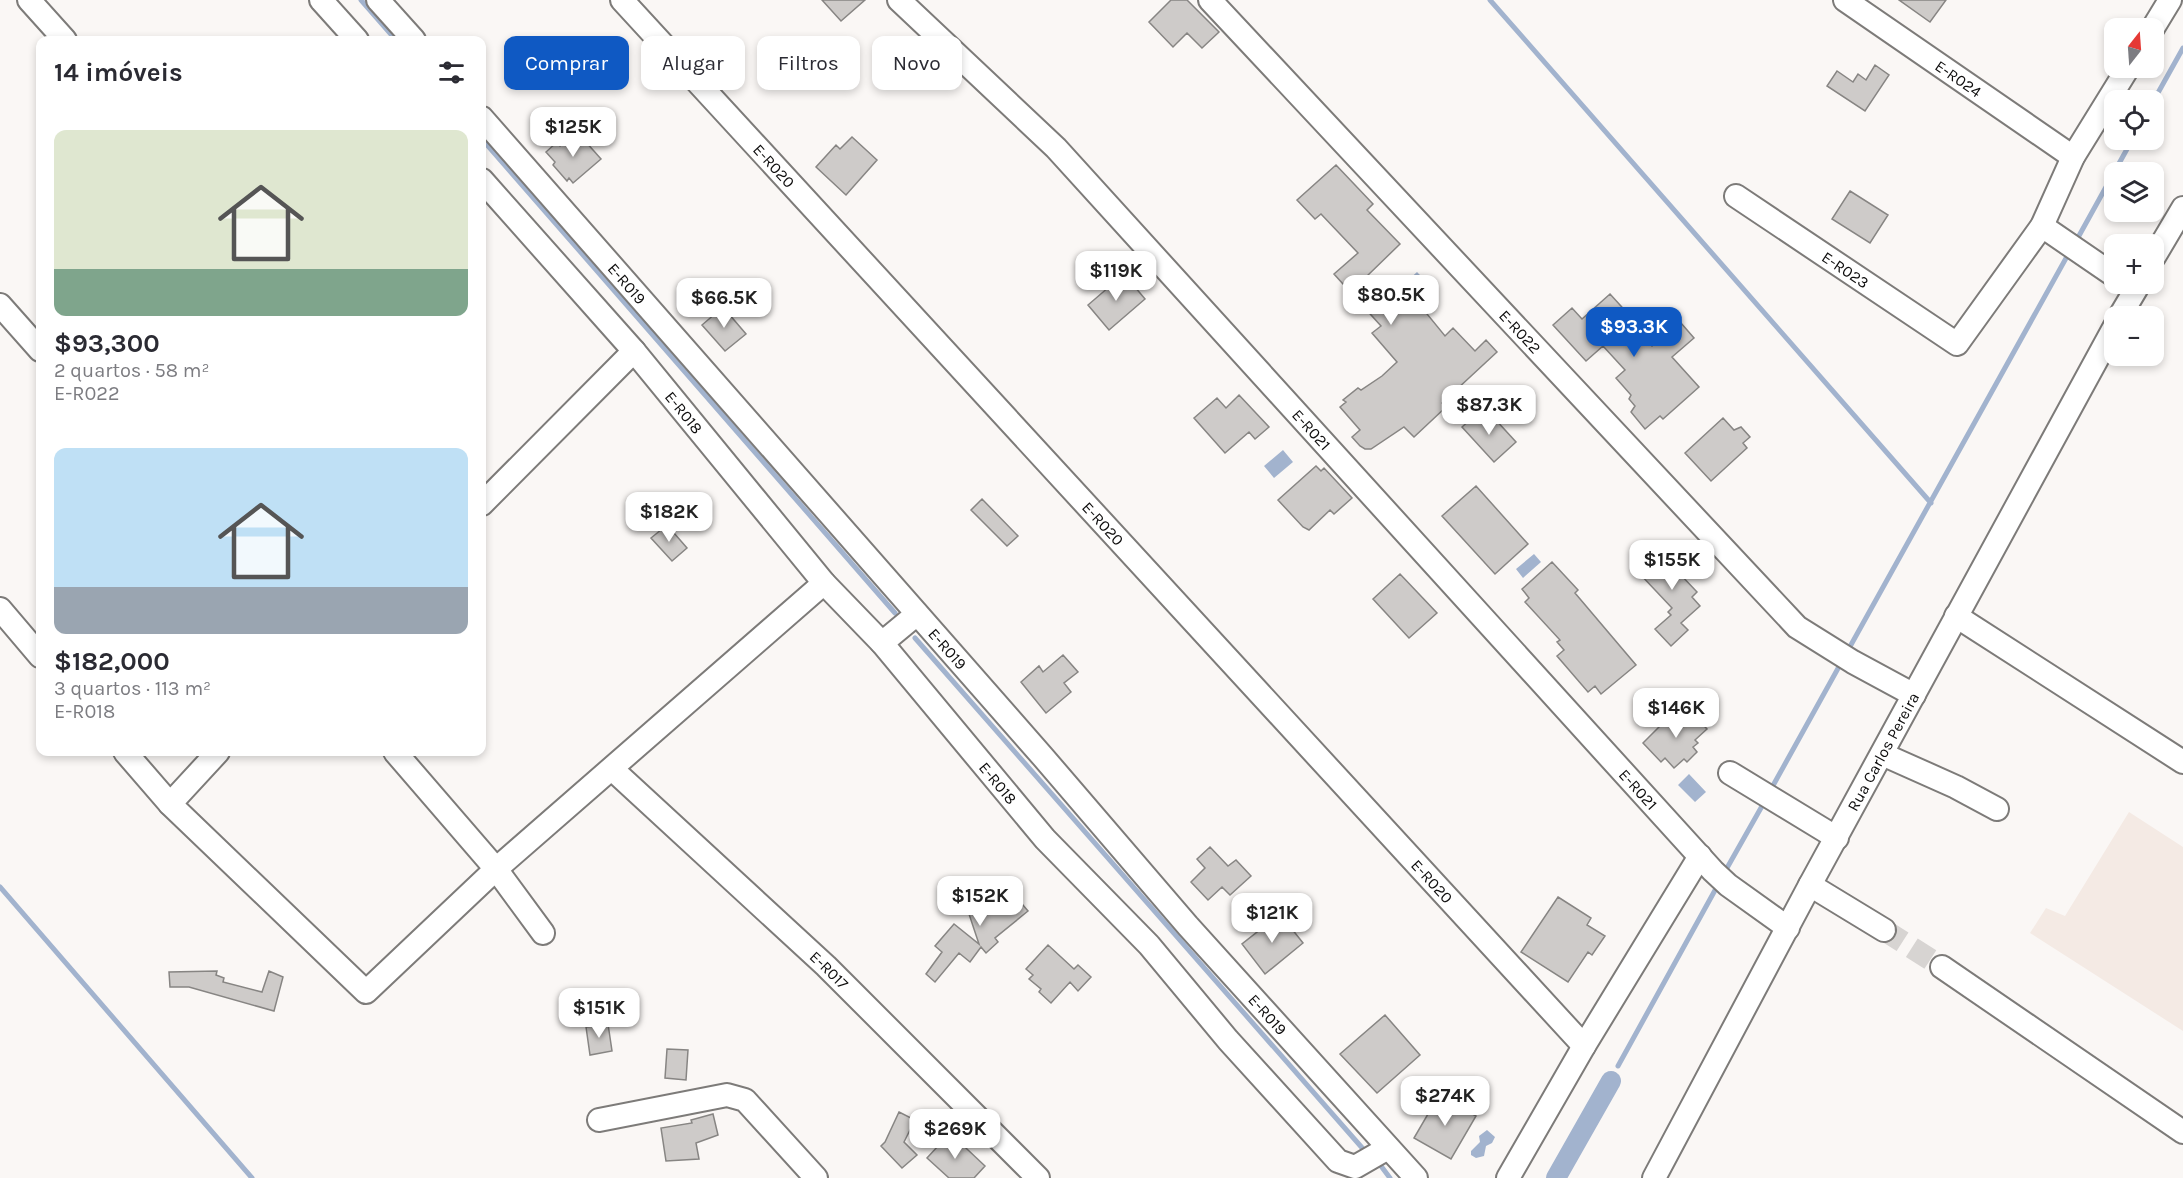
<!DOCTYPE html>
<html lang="pt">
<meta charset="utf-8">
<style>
body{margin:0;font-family:Karla,sans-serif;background:#f2f2f3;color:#2b2b33;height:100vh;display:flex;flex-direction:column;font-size:22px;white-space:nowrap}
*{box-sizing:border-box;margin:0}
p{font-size:20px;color:#7c7c81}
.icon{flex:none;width:33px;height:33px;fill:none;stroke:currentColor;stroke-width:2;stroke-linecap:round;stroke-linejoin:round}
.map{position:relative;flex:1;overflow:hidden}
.panel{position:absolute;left:36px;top:36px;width:450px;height:720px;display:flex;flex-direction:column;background:#fff;border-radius:12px;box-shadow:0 3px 9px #0003}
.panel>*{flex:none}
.guide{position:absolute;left:504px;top:36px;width:570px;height:54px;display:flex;gap:12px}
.needle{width:39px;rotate:17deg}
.controls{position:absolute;left:2104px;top:18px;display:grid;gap:12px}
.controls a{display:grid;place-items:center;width:60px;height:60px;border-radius:12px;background:#fff;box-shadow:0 3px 9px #0003;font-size:30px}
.price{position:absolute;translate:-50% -51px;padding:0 14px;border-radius:12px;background:#fff;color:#222;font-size:20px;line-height:39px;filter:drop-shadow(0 2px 3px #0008)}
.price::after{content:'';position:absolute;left:50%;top:36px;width:18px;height:14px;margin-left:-9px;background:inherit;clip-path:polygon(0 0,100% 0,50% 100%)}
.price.selected{background:#0f59c3;color:#fff}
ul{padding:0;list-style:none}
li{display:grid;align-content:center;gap:12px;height:318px;padding:0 18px}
li span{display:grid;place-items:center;height:186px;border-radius:12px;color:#555}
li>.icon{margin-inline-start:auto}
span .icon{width:108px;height:108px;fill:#fffc;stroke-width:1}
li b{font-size:26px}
h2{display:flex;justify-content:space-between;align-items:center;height:72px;padding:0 18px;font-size:26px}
.pill{padding:0 21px;border-radius:12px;background:#fff;box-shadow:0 3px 9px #0003;font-size:21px;line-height:54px}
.pill.selected{background:#0f59c3;color:#fff}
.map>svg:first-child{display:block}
.built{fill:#f4eae4}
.water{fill:#a2b3ce}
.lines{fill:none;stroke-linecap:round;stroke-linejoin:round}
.stream{stroke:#a2b3ce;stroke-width:5}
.canal{stroke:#a2b3ce;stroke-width:20}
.building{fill:#cecbc9;stroke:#878583;stroke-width:1.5}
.minor-tunnel{stroke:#d7d4d2;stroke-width:22;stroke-dasharray:22 11;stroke-linecap:butt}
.minor-casing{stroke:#7d7b79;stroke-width:26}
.minor{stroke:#fff;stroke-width:22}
.labels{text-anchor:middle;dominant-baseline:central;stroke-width:4.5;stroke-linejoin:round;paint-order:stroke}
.street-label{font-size:16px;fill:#0e0d0d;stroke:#fff}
</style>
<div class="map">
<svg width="2183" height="1178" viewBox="0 0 2183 1178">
<rect width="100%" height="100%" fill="#faf7f5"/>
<!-- built -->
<path class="built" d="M2129,812L2183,847V1031L2030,933L2046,908L2065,916Z"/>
<!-- water -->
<path class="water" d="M1417,272L1427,282L1411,297L1406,291L1411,287L1406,282Z
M1283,450L1293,462L1274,478L1264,466Z
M1534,554L1541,562L1523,578L1516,569Z
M1689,774L1706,792L1695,802L1678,785Z
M1487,1130L1495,1137L1492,1143L1486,1146L1484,1156L1476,1158L1471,1155V1151L1480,1142L1479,1136Z"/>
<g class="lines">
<!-- stream -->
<path class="stream" d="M361,0L396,40
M1490,0L1931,503
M2154,100L2183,48
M482,139L895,613
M2075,243L2132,140
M915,638L1364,1150
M1847,652L2070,251
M1770,791L1841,663
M1727,868L1766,799
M0,887L252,1178
M1618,1066L1719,883
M1381,1166L1390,1178"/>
<!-- canal -->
<path class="canal" d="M1556,1178L1611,1081"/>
</g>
<!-- building -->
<path class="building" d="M822,0H865L841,21Z
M1171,0H1187L1219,32L1202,48L1187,33L1173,47L1149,22Z
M1899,0H1946L1930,22Z
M1875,65L1889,75L1865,111L1827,86L1837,71L1853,82L1858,74L1866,80Z
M577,132L601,159L573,183L569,178L567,181L553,165L555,162L546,152L557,142L560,146Z
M852,137L877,160L846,195L816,167L836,145L840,149Z
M1336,165L1373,204L1367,210L1400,244L1366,277L1397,312L1414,298L1445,336L1453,328L1475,351L1486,340L1497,352L1442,403L1446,407L1414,437L1404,427L1371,449H1365L1360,446L1352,437L1360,430L1340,407L1346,402L1343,400L1358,388L1361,390L1382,376L1397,362L1372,333L1381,326L1334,274L1358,253L1321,214L1315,219L1297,200Z
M1850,191L1888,215L1870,243L1832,219Z
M1124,274L1145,299L1109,330L1088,305Z
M1610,294L1630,316L1627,319L1652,346L1681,323L1694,338L1672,357L1699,387L1663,419L1660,416L1645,429L1631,412L1635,406L1629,399L1631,395L1616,378L1625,370L1603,346L1586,361L1553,325L1572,308L1582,319Z
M723,307L746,334L725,351L702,325Z
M1239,395L1269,427L1255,439L1249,432L1225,453L1194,418L1217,398L1226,408Z
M1478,413L1486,422L1494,418L1516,442L1494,462L1462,427Z
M1723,418L1734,430L1741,427L1750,437L1743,443L1747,448L1711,481L1685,453Z
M1316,466L1321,471L1324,468L1352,498L1334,514L1330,510L1309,530L1303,527L1278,500Z
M1476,486L1528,544L1495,574L1442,516Z
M982,499L1018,536L1007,546L971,510Z
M667,525L687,548L672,561L651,538Z
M1673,541L1689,557L1679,566L1684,571L1680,574L1697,592L1692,597L1700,606L1681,623L1688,630L1671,646L1655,629L1671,615L1668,612L1672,608L1639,573Z
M1552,562L1578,590L1575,593L1636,665L1601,694L1595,686L1588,692L1557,656L1564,650L1557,642L1560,640L1525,602L1529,598L1522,589Z
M1400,574L1437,613L1409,638L1373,599Z
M1063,655L1078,672L1064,683L1071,692L1046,713L1021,682L1039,666L1043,672Z
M1686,707L1707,729L1695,740L1698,743L1693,747L1697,752L1687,762L1684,759L1674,768L1665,758L1661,762L1643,743L1667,719L1671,722Z
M1210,847L1228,866L1236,860L1251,876L1230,895L1222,887L1208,900L1191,882L1205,868L1197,859Z
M999,877L1028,911L995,938L998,942L986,953L981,947L970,962L959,953L935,982L926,974L942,952L935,946L954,924L979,944L967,908Z
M1558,897L1591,918L1587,925L1605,936L1592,955L1588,952L1568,982L1521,952Z
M1280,914L1303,943L1265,974L1242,944Z
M1048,945L1074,969L1078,965L1091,977L1078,991L1070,982L1051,1003L1039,992L1041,989L1029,979L1033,975L1026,969Z
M217,971L216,975L224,978L223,982L262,992L269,971L283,977L274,1011L189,987H170L169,972Z
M1385,1015L1420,1055L1377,1093L1340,1054Z
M608,1024L612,1051L590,1055L586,1027Z
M667,1049L688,1050L686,1080L665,1078Z
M1439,1095L1476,1116L1451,1159L1414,1138Z
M899,1112L915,1120L904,1142L917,1155L902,1168L881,1146L885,1142Z
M713,1114L718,1135L696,1143L699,1159L666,1161L661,1128L692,1123L691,1120Z
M950,1133L985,1166L974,1178H949L927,1158Z"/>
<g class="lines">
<!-- minor-tunnel -->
<path class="minor-tunnel" d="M1884,930L1942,967"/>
<!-- minor casing -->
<g class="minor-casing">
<g id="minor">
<path d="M29,0L65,40"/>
<path d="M321,0L357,40"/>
<path d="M378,0L414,40"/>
<path id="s1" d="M622,0L1584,1046"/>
<path id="s2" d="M899,0L1056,148L1713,871L1728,885L1788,928"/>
<path id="s3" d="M1210,0L1797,627L1853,662L1914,695"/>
<path id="s4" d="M1845,0L2073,157"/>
<path d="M2153,28L2170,0"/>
<path id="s5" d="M482,118L1043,757L1188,926L1416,1178"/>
<path id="s6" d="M482,180L634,351L824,583L882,643L1045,839L1149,945L1228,1040L1338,1161L1355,1167L1388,1148"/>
<path id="s7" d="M1736,196L1957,344L2042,226L2073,157L2128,68"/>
<path d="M2042,226L2115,276"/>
<path d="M2154,257L2183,208"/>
<path d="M0,305L40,350"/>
<path d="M2120,316L2139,284"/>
<path d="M482,504L634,351"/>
<path d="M0,609L40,656"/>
<path d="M1956,616L2183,762"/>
<path d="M882,643L917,614"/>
<path d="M125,752L170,804L366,992L496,869L824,583"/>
<path d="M395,752L496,869L543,933"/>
<path d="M1882,754L1956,787L1997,809"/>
<path id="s8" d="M612,769L826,966L1038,1178"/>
<path d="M1730,773L1837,838"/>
<path d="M170,804L218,752"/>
<path d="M1810,885L1884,930"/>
<path d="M1942,967L2183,1132"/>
<path d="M599,1120L727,1095L745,1100L816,1178"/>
<path d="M1508,1178L1584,1046L1700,856"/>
<path id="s9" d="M1654,1178L1810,885L2115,326"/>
</g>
</g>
<!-- minor -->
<use href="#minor" class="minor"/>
</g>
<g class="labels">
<!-- street labels -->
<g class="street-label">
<text stroke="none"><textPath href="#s4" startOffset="138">E-R024</textPath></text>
<text stroke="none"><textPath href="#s1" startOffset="225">E-R020</textPath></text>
<text stroke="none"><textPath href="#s7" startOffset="132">E-R023</textPath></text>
<text stroke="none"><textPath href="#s5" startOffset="220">E-R019</textPath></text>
<text stroke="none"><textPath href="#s3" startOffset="454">E-R022</textPath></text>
<text stroke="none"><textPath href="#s6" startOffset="308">E-R018</textPath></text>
<text stroke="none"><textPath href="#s2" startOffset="596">E-R021</textPath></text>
<text stroke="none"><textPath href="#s1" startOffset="711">E-R020</textPath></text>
<text stroke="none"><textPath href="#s5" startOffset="706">E-R019</textPath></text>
<text stroke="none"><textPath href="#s9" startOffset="484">Rua Carlos Pereira</textPath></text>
<text stroke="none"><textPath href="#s6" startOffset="794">E-R018</textPath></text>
<text stroke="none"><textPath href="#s2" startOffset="1082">E-R021</textPath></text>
<text stroke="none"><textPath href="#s1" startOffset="1197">E-R020</textPath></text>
<text stroke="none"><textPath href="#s8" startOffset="296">E-R017</textPath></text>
<text stroke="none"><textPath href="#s5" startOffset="1192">E-R019</textPath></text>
</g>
</g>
</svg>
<div class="controls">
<a><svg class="needle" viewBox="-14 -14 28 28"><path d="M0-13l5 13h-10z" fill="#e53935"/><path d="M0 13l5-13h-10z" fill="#7c7c81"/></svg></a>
<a><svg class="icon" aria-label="locate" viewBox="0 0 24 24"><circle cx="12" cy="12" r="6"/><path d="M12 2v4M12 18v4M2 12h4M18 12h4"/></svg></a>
<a><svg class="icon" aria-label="layers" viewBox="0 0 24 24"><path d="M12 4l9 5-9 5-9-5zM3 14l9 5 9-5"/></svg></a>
<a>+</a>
<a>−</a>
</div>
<b class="price" style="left:573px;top:158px">$125K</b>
<b class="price" style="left:1116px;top:302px">$119K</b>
<b class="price" style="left:1391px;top:326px">$80.5K</b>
<b class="price" style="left:724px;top:329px">$66.5K</b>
<b class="price selected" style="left:1634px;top:358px">$93.3K</b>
<b class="price" style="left:1489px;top:436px">$87.3K</b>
<b class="price" style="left:669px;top:543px">$182K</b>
<b class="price" style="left:1672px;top:591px">$155K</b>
<b class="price" style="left:1676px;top:739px">$146K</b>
<b class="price" style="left:980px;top:927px">$152K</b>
<b class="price" style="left:1272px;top:944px">$121K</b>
<b class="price" style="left:599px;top:1039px">$151K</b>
<b class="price" style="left:1445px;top:1127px">$274K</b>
<b class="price" style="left:955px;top:1160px">$269K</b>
<div class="guide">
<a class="pill selected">Comprar</a>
<a class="pill">Alugar</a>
<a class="pill">Filtros</a>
<a class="pill">Novo</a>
</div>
<section class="panel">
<h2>14 imóveis<svg class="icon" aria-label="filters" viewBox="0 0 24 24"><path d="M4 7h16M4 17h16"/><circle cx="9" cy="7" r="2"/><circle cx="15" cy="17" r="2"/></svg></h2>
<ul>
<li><span style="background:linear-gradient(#dfe7d0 75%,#7fa58c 0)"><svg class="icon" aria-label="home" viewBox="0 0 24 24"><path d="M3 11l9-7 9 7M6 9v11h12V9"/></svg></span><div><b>$93,300</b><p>2 quartos · 58 m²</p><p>E-R022</p></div></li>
<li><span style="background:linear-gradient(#bfe0f5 75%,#9aa5b1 0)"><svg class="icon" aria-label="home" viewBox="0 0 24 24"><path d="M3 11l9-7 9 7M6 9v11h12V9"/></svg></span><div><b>$182,000</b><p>3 quartos · 113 m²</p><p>E-R018</p></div></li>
</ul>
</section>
</div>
